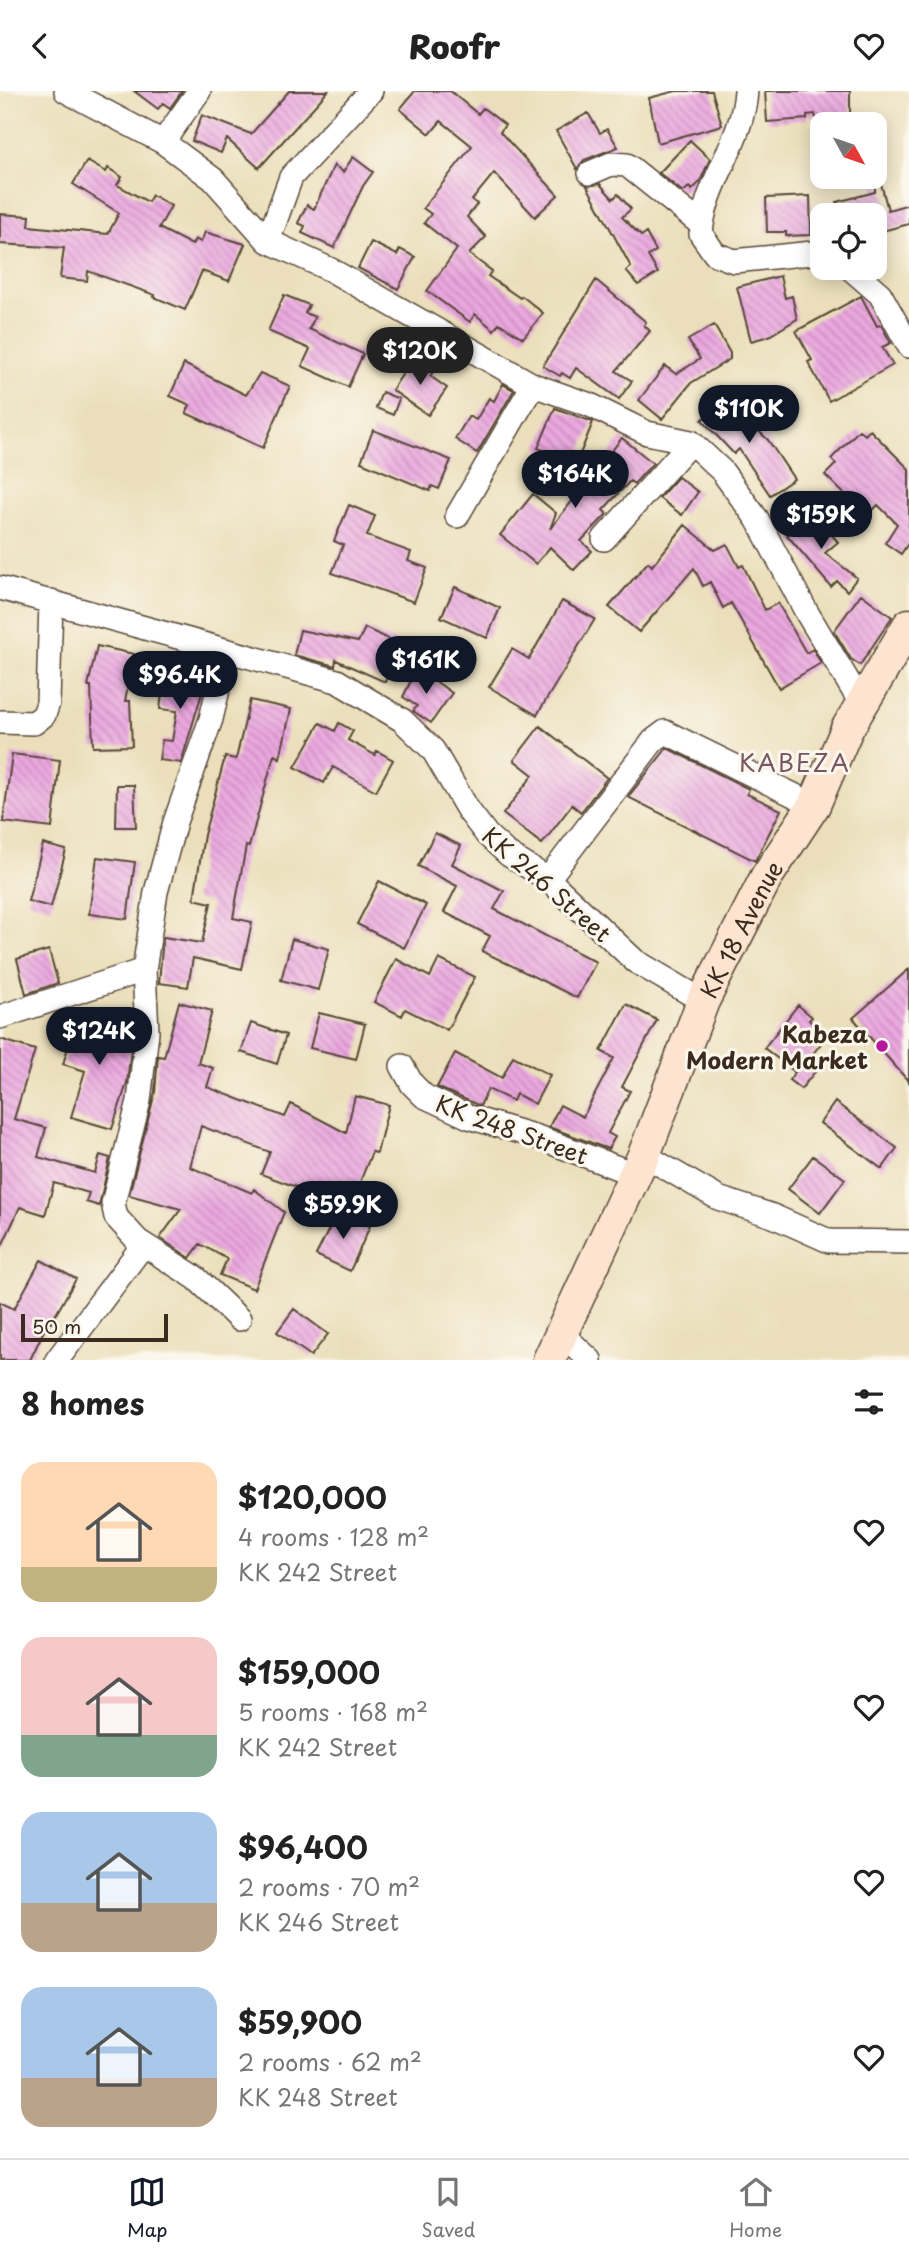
<!DOCTYPE html>
<meta charset="utf-8">
<style>
body{margin:0;font-family:"Playpen Sans",sans-serif;background:#f6f6f6;color:#222;height:100vh;display:flex;flex-direction:column;font-size:26px;white-space:nowrap}
*{box-sizing:border-box;margin:0}
p{font-size:23px;color:#767676}
.icon{flex:none;width:38px;height:38px;fill:none;stroke:currentColor;stroke-width:2;stroke-linecap:round;stroke-linejoin:round}
.map{position:relative;height:1269px;overflow:hidden}
.details{display:flex;flex-direction:column;background:#fff;flex:1}
.details>*{flex:none}
.needle{width:46px;rotate:130deg}
.fabs{position:absolute;left:810px;top:21px;display:grid;gap:14px}
.fabs a{display:grid;place-items:center;width:77px;height:77px;border-radius:14px;background:#fff;box-shadow:0 4px 18px #0003;font-size:35px}
.scale{position:absolute;left:21px;bottom:18px;width:147px;box-sizing:border-box;padding-left:7px;border:4px solid #3b2a1e;border-top:0;font-size:19px;line-height:24px;white-space:nowrap;color:#3b2a1e;-webkit-text-stroke:5px #fbf7ec;paint-order:stroke}
.price{position:absolute;translate:-50% -60px;padding:0 16px;border-radius:24px;background:#111827;color:#fff;font-size:23px;line-height:46px;filter:drop-shadow(0 2px 4px #0008)}
.price::after{content:'';position:absolute;left:50%;top:42px;width:21px;height:16px;margin-left:-10px;background:inherit;clip-path:polygon(0 0,100% 0,50% 100%)}
.price.current{background:#222;color:#fff}
ul{padding:0;list-style:none}
li{display:flex;align-items:center;gap:21px;height:175px;padding:0 21px}
li span{display:grid;place-items:center;flex:none;width:196px;height:140px;border-radius:21px;color:#555}
li>.icon{margin-inline-start:auto}
span .icon{width:84px;height:84px;fill:#fffc;stroke-width:1}
li b{font-size:30px}
h2{display:flex;justify-content:space-between;align-items:center;height:84px;padding:0 21px;font-size:30px}
header{display:flex;justify-content:space-between;align-items:center;height:91px;padding:0 21px;background:#fff;font-size:32px;font-weight:800}
.tabs{display:flex;justify-content:space-around;align-items:center;height:98px;border-top:2px solid #e0e0e0;background:#fff;font-size:19px;color:#767676}
.tabs a{display:grid;justify-items:center;gap:4px}
.tabs .current{color:#111827}
.map>svg:first-child{display:block}
.building{fill:url(#building-back-hatch)}
.lines{fill:none;stroke-linecap:round;stroke-linejoin:round}
.street-casing{stroke:#554536;stroke-width:26}
.secondary-casing{stroke:#554536;stroke-width:35}
.street{stroke:#fff;stroke-width:23}
.secondary{stroke:#fde4d1;stroke-width:32}
.poi-dot{fill:#b5179e;stroke:#fbf7ec;stroke-width:2.5}
.labels{text-anchor:middle;dominant-baseline:central;stroke-width:6;stroke-linejoin:round;paint-order:stroke}
.street-label{font-size:23px;fill:#3b2a1e;stroke:#fbf7ec}
.poi-label{font-size:23px;font-weight:bold;fill:#3b2a1e;stroke:#fbf7ec;text-anchor:end}
.neighbourhood-label{font-size:24px;letter-spacing:2px;fill:#795662;stroke:#fbf7ec}
</style>
<header><svg class="icon" aria-label="back" viewBox="0 0 24 24"><path d="M15 5l-7 7 7 7"/></svg>Roofr<svg class="icon" aria-label="heart" viewBox="0 0 24 24"><path d="M12 20l-8-8c-3-5 5-10 8-4 3-6 11-1 8 4z"/></svg></header>
<div class="map">
<svg width="909" height="1269" viewBox="0 0 909 1269">
<defs>
<pattern id="building-back-hatch" width="6" height="6" patternUnits="userSpaceOnUse" patternTransform="scale(1.75)"><rect width="6" height="6" fill="#eba8e0"/><path d="M-1 5l2 2M0 0l6 6M5-1l2 2" fill="none" stroke="#c089b5"/></pattern>
</defs>
<rect width="100%" height="100%" fill="#fbf7ec"/>
<filter id="ink" filterUnits="userSpaceOnUse"><feTurbulence type="fractalNoise" baseFrequency=".0143" numOctaves="2"/><feDisplacementMap in="SourceGraphic" scale="14" xChannelSelector="R" yChannelSelector="G"/><feConvolveMatrix kernelMatrix="1 2 1 2 8 2 1 2 1" color-interpolation-filters="sRGB"/></filter>
<filter id="wash" filterUnits="userSpaceOnUse"><feTurbulence type="fractalNoise" baseFrequency=".00686" numOctaves="4" result="noise"/><feDisplacementMap in="SourceGraphic" scale="28" xChannelSelector="R" yChannelSelector="G"/><feGaussianBlur stdDeviation="1.57" result="paint"/><feColorMatrix in="noise" values="0 0 0 0 0 0 0 0 0 0 0 0 0 0 0 0 0 1.4 0 .05"/><feComposite in="paint" operator="in"/></filter>
<g filter="url(#wash)">
<rect width="100%" height="100%" fill="#ebdfbb"/>
<g id="blocks">
<!-- building -->
<path class="building" d="M134,0H182L170,17L163,12L158,18Z
M289,0H328L259,77L227,48L221,62L192,50L202,24L251,43Z
M415,0H450L478,23L483,17L505,34L500,41L558,104L535,126L494,82L472,109L477,113L467,126L486,146L469,163L492,180L488,185L520,207L522,205L543,222L523,247L499,232L494,239L475,223L470,231L427,200L457,158L424,132L431,123L423,117L472,55L441,30L430,43L400,18Z
M676,0H712L722,34L658,52L649,7Z
M765,0H850V33H823L824,27H816L815,23L807,24V28L767,31Z
M588,22L600,42L607,38L618,56L584,69L577,78L556,40Z
M690,49L710,68L700,91L692,99L689,96L683,101L659,82Z
M353,66L373,81L363,95L334,157L302,142L305,135L298,132L307,114L314,118L334,74L343,81Z
M87,70L106,81L108,77L122,86L117,94L148,111L152,104L171,115L159,137L192,154L195,148L201,151L205,141L245,153L229,190L202,180L185,219L154,206L155,204L88,180L87,190L60,187L64,157L0,153V123L30,125L29,135L108,143L119,122L73,93Z
M875,89H880L888,119L909,113V133L875,142V124H840L837,111L875,101Z
M600,93L613,108L618,103L631,118L622,126L641,145L646,142L656,160L648,165L658,182L638,194L626,180L631,176L587,95Z
M810,105L811,144L786,145V141H767L766,107Z
M371,151L397,164L400,158L415,166L398,198L358,177Z
M780,185L785,207L792,205L797,228L769,245L751,250L737,196Z
M596,189L646,231L644,234L650,240L616,280L632,290L619,308L576,277L570,287L562,282L560,285L543,275Z
M284,204L309,214L305,222L315,226L309,238L363,263L348,296L302,275L310,258L268,240Z
M861,205L877,235L881,234L891,252L882,256L893,274L829,310L808,271L812,269L796,240Z
M714,234L730,262V268L691,292L662,328L639,309L665,275L676,283L700,268L688,249Z
M414,266L434,280L430,285L447,297L428,324L392,299Z
M184,273L246,304L260,282L290,295L263,357L186,322L190,314L170,305Z
M503,293L514,299L477,362L455,348L469,325L476,329L489,307L494,310Z
M382,301L399,308L393,324L376,317Z
M724,307L768,349L794,388L770,404L739,358L734,363L702,329Z
M555,317L593,331L576,373L538,357Z
M373,339L451,369L439,398L432,395L430,400L361,371Z
M859,339L865,344L870,339L909,378V451L901,463L885,452L897,433L878,414L867,425L825,384L836,373L831,368Z
M622,347L653,372L634,393L630,390L603,419L607,423L581,450L592,460L574,479L550,456L536,473L500,444L533,403L556,422L550,438Z
M678,386L698,401L682,424L659,407Z
M349,414L375,425L367,445L411,461L408,470L427,477L414,511L332,482L343,454L334,450Z
M813,422L838,451L825,462L857,487L847,500L837,490L831,496L787,444Z
M685,434L715,459L727,453L739,476L743,474L765,519L778,512L806,562L813,558L821,572L779,597L731,512L723,517L710,491L703,495L694,477L639,541L609,516L648,471L652,475Z
M455,496L500,517L487,547L441,526Z
M861,503L892,526L860,574L851,568L834,540Z
M562,510L595,528L537,624L489,596L512,558L529,568Z
M365,537L399,553L385,591L336,569L335,575L294,564L300,539L358,551Z
M97,555L134,563L125,610H130L132,655L93,656L91,595H88Z
M417,577L452,602L431,632L413,620L417,615L403,606Z
M165,580L207,585L181,672L159,669L162,649L172,650L177,620L160,618Z
M250,609L291,618L280,667L274,664L249,756L246,755L233,827L252,831L242,878L193,867L188,896L159,892L163,846L202,852L211,812L194,808L204,744L225,666L236,668Z
M320,632L335,640L339,632L353,640L348,649L375,664L377,660L393,669L376,700L333,676L324,692L295,676Z
M540,635L607,687L581,721L572,714L542,753L503,723L533,684L514,669Z
M667,657L749,698L747,703L781,719L755,770L628,706Z
M12,663L60,669L52,737L3,731Z
M117,694H134L136,736H116Z
M435,742L461,755L452,773L504,800L494,818L596,871L577,907L482,860L490,845L444,821L457,795L418,775Z
M43,753L66,759L51,816L28,810Z
M97,766L135,771L127,828L89,823Z
M379,790L426,814L404,857L357,833Z
M292,848L329,858L318,899L281,889Z
M49,859L58,892L26,903L17,868Z
M396,868L430,886L439,868L475,886L447,939L405,918L402,925L374,911Z
M909,878V991L853,927Z
M179,911L212,920L198,972L213,977L207,996L285,1026L291,1013L346,1042L355,1005L389,1014L377,1062L372,1061L350,1116L261,1083L270,1061L201,1035L190,1076L252,1102L254,1098L284,1121L254,1198L220,1184L227,1168L200,1153L190,1167L160,1147L181,1118L129,1104L155,1001L158,965L164,966Z
M626,913L657,929L622,996L630,1000L608,1042L615,1046L608,1058L549,1036L560,1014L583,1026L614,967L601,960Z
M798,914L812,926L809,929L826,946L808,969L818,977L801,998L789,989L795,981L764,957Z
M80,918L128,932L122,954L131,957L127,992L112,1038L71,1026L85,980L63,973Z
M319,922L365,933L356,968L310,957Z
M251,932L286,944L277,973L241,961Z
M0,948L35,959L14,1028L46,1037L38,1066L95,1082L100,1064L110,1067L99,1115L86,1111L89,1102L54,1092L45,1124L20,1116L0,1159Z
M455,962L502,987L513,965L550,984L535,1013L516,1003L513,1010L488,998L480,1015L437,996Z
M835,1011L897,1057L882,1078L820,1032Z
M813,1065L845,1088L820,1122L788,1098Z
M338,1120L370,1135L350,1180L316,1164Z
M41,1169L76,1188L51,1232L48,1231L30,1269H0V1211L14,1218Z
M294,1218L328,1243L311,1265L277,1241Z"/>
</g>
</g>
<g filter="url(#ink)">
<use href="#blocks" fill-opacity="0" stroke="#554536" stroke-width="2"/>
<g class="lines">
<!-- street casing -->
<g class="street-casing">
<path id="street" d="M66,0L163,51L213,88L268,150
M371,0L291,86L268,150L331,179L533,294L590,314L647,342L691,351L722,380L757,428L807,522L861,612
M746,0C743,51 704,93 701,143L715,163L734,170L822,161
M163,51L199,0
M590,82L611,73L627,74L702,134
M850,177L880,203L909,255
M457,425L533,294
M604,448L691,351
M0,497L337,590L402,629L433,659L468,719L487,744L509,764L548,788L635,870L703,910
M0,631L34,632L44,624L48,612L51,510
M548,788L653,650L665,641L814,714
M0,926L144,879
M402,975L412,993L424,1005L469,1026L537,1046L636,1084
M644,1064L718,1107L773,1125L829,1150L909,1151
M138,1150L196,1187L239,1228
M563,1244L590,1269
M57,1269L138,1161V1150L116,1126L113,1112L139,1010L147,941L144,879L156,801L175,731L211,628L227,560"/>
</g>
<!-- secondary casing -->
<g class="secondary-casing">
<g id="secondary">
<path id="s1" d="M549,1269L644,1064L703,910L767,785L814,714L847,638L909,534"/>
</g>
</g>
<!-- street -->
<use href="#street" class="street"/>
<!-- secondary -->
<use href="#secondary" class="secondary"/>
</g>
</g>
<!-- markers -->
<circle class="poi-dot" cx="882" cy="955" r="7"/>
<g class="labels">
<!-- street labels -->
<g class="street-label">
<text transform="translate(547 793) rotate(41)">KK 246 Street</text>
<text stroke="none"><textPath href="#s1" startOffset="472">KK 18 Avenue</textPath></text>
<text transform="translate(512 1038) rotate(20)">KK 248 Street</text>
</g>
<!-- poi labels -->
<g class="poi-label">
<text x="868" y="942">Kabeza<tspan x="868" dy="26">Modern Market</tspan></text>
</g>
<!-- neighbourhood labels -->
<g class="neighbourhood-label">
<text x="795" y="671">KABEZA</text>
</g>
</g>
</svg>
<div class="fabs">
<a><svg class="needle" viewBox="-14 -14 28 28"><path d="M0-13l5 13h-10z" fill="#e53935"/><path d="M0 13l5-13h-10z" fill="#767676"/></svg></a>
<a><svg class="icon" aria-label="locate" viewBox="0 0 24 24"><circle cx="12" cy="12" r="6"/><path d="M12 2v4M12 18v4M2 12h4M18 12h4"/></svg></a>
</div>
<div class="scale">50 m</div>
<b class="price current" style="left:420px;top:296px">$120K</b>
<b class="price" style="left:749px;top:354px">$110K</b>
<b class="price" style="left:575px;top:419px">$164K</b>
<b class="price" style="left:821px;top:460px">$159K</b>
<b class="price" style="left:426px;top:605px">$161K</b>
<b class="price" style="left:180px;top:620px">$96.4K</b>
<b class="price" style="left:99px;top:976px">$124K</b>
<b class="price" style="left:343px;top:1150px">$59.9K</b>
</div>
<section class="details">
<h2>8 homes<svg class="icon" aria-label="filters" viewBox="0 0 24 24"><path d="M4 7h16M4 17h16"/><circle cx="9" cy="7" r="2"/><circle cx="15" cy="17" r="2"/></svg></h2>
<ul>
<li><span style="background:linear-gradient(#ffd9b3 75%,#c2b280 0)"><svg class="icon" aria-label="home" viewBox="0 0 24 24"><path d="M3 11l9-7 9 7M6 9v11h12V9"/></svg></span><div><b>$120,000</b><p>4 rooms · 128 m²</p><p>KK 242 Street</p></div><svg class="icon" aria-label="heart" viewBox="0 0 24 24"><path d="M12 20l-8-8c-3-5 5-10 8-4 3-6 11-1 8 4z"/></svg></li>
<li><span style="background:linear-gradient(#f6c9c9 70%,#7fa58c 0)"><svg class="icon" aria-label="home" viewBox="0 0 24 24"><path d="M3 11l9-7 9 7M6 9v11h12V9"/></svg></span><div><b>$159,000</b><p>5 rooms · 168 m²</p><p>KK 242 Street</p></div><svg class="icon" aria-label="heart" viewBox="0 0 24 24"><path d="M12 20l-8-8c-3-5 5-10 8-4 3-6 11-1 8 4z"/></svg></li>
<li><span style="background:linear-gradient(#a9c7e8 65%,#b9a48a 0)"><svg class="icon" aria-label="home" viewBox="0 0 24 24"><path d="M3 11l9-7 9 7M6 9v11h12V9"/></svg></span><div><b>$96,400</b><p>2 rooms · 70 m²</p><p>KK 246 Street</p></div><svg class="icon" aria-label="heart" viewBox="0 0 24 24"><path d="M12 20l-8-8c-3-5 5-10 8-4 3-6 11-1 8 4z"/></svg></li>
<li><span style="background:linear-gradient(#a9c7e8 65%,#b9a48a 0)"><svg class="icon" aria-label="home" viewBox="0 0 24 24"><path d="M3 11l9-7 9 7M6 9v11h12V9"/></svg></span><div><b>$59,900</b><p>2 rooms · 62 m²</p><p>KK 248 Street</p></div><svg class="icon" aria-label="heart" viewBox="0 0 24 24"><path d="M12 20l-8-8c-3-5 5-10 8-4 3-6 11-1 8 4z"/></svg></li>
</ul>
</section>
<nav class="tabs">
<a class="current"><svg class="icon" aria-label="map" viewBox="0 0 24 24"><path d="M3 6l6-2 6 2 6-2v14l-6 2-6-2-6 2zM9 4v14M15 6v14"/></svg>Map</a>
<a><svg class="icon" aria-label="saved" viewBox="0 0 24 24"><path d="M7 4h10v16l-5-4-5 4z"/></svg>Saved</a>
<a><svg class="icon" aria-label="home" viewBox="0 0 24 24"><path d="M3 11l9-7 9 7M6 9v11h12V9"/></svg>Home</a>
</nav>
